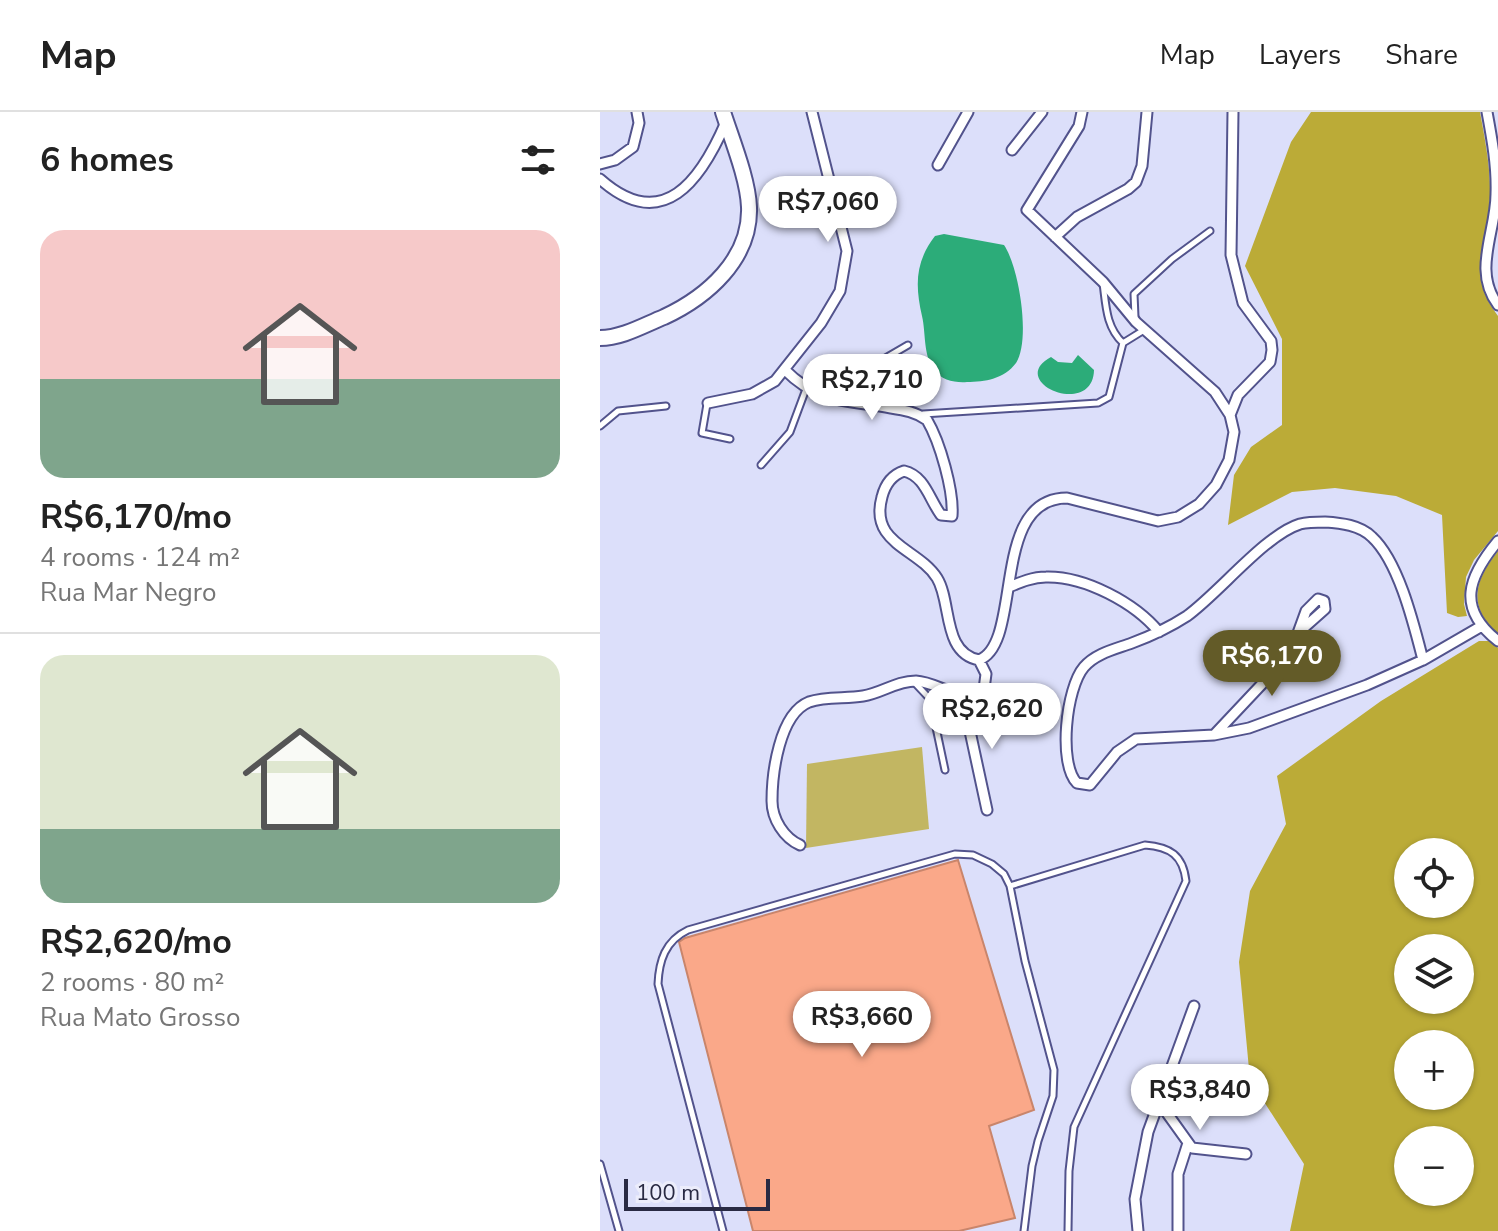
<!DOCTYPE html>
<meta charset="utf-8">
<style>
body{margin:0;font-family:"Nunito Sans",sans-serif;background:#f6f6f6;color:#222;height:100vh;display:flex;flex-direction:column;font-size:30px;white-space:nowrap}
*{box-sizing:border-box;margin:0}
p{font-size:26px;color:#767676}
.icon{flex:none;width:44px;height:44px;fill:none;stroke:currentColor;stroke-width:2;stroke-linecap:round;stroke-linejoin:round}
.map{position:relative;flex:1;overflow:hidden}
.drawer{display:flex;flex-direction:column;background:#fff;width:600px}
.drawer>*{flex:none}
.tools{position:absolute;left:794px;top:726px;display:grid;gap:16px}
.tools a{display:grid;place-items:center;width:80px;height:80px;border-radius:50%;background:#fff;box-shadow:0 2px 6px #0004;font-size:40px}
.scale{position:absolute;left:24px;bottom:20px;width:146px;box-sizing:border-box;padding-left:8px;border:4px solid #292a43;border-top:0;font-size:22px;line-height:28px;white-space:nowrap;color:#292a43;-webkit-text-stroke:6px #ecedfb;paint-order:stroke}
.price{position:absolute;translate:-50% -68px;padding:0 18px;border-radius:28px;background:#fff;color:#222;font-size:26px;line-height:52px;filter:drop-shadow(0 2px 4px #0008)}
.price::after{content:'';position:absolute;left:50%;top:48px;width:24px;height:18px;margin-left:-12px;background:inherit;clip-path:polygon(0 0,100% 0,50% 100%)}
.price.active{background:#635b28;color:#fff}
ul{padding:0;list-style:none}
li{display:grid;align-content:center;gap:16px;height:424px;padding:0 40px}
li+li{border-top:2px solid #e0e0e0}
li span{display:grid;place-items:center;height:248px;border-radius:24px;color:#555}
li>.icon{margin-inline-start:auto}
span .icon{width:144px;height:144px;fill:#fffc;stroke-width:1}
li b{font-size:34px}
h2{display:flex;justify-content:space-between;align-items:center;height:96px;padding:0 40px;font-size:34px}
header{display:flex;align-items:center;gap:48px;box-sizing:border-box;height:112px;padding:0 40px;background:#fff;border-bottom:2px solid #e0e0e0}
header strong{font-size:38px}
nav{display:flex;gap:44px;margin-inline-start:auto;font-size:28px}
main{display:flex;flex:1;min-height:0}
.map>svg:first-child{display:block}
.green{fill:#c2b662}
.forest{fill:#bbab37;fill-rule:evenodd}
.water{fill:#2cac79}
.building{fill:#faa889;stroke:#c9856b;stroke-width:2}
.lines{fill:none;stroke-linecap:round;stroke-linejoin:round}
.lane-casing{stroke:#52538c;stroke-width:9}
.street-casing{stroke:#52538c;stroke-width:13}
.secondary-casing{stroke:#52538c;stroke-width:18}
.path{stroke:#8d8faa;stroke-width:2;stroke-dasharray:6 6;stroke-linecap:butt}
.lane{stroke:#fff;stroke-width:5}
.street{stroke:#fff;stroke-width:9}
.secondary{stroke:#fff;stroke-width:14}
</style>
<header>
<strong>Map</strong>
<nav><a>Map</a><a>Layers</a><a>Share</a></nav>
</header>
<main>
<section class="drawer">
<h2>6 homes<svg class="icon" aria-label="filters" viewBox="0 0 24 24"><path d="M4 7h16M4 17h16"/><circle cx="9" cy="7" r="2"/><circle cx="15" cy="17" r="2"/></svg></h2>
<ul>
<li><span style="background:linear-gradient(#f6c9c9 60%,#7fa58c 0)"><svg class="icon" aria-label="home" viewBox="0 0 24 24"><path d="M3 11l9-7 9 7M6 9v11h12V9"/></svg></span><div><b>R$6,170/mo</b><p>4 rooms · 124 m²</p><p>Rua Mar Negro</p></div></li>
<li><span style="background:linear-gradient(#dfe7d0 70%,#7fa58c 0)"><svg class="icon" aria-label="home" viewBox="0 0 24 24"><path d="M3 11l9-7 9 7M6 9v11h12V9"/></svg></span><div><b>R$2,620/mo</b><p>2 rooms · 80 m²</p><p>Rua Mato Grosso</p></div></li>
</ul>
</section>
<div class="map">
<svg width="898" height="1119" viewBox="0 0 898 1119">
<rect width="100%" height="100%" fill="#dcdffa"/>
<!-- green -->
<path class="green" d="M322,635L329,717L206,736L207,652Z"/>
<!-- forest -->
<path class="forest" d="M711,0H880C885,28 891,57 890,86C887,133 865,161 898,204V419L874,448L866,465L864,492L867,504L858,505L847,501L842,403L796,384L735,376L692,380L628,413L634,363L651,335L682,313V227L645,154L691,30Z
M898,439V522C867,494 874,469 898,439Z
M879,529H890L898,536V1119H690L704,1052L650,968L639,850L650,779L686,712L677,664L781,589ZM808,740H860V792H808ZM808,836H860V888H808ZM860,932V984H808V932ZM860,1028V1080H808V1028Z"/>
<!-- water -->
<path class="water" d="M344,122L404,133C419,155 431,228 416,251C404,267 385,270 367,270C355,271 341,268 334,258C323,243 326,221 322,204C315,173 315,150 335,124Z
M478,243L494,258C493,307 405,270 451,245L458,250L472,251Z"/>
<!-- building -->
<path class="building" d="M358,748L434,998L389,1014L415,1106L359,1119H153L79,830L85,826Z"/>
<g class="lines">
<!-- lane casing -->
<g class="lane-casing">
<path id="lane" d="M503,171C506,194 506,215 523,231L544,218
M535,205L534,182L572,147L610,119
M107,292L102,321L130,327
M323,302L498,291L509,285L523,231
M0,314L18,299L66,294
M161,353L190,320L206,277L221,268L265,258L308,233
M314,570L330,587L345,658
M410,774L545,733C570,735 583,743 586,769L474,1015L469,1059L468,1119
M0,1052L19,1119
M123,1119L58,872C59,849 65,829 88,818L355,742L373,743L392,752L404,762L410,774L425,849L454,958L453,984L438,1029L432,1054L424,1119"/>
</g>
<!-- street casing -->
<g class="street-casing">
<path id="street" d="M482,0L479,14L427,98L503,170L536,210L615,280L630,303
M887,0C892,27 897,54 896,82C896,120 872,159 898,193
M412,38L442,0
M0,52L15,48L33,35L39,11L37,0
M338,53L368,0
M0,67C63,123 101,68 126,10
M455,125L477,105L528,77L536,70L542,54L547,0
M185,258C219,292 247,288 291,296C304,298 316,300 327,308C340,330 354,379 352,404L341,403C329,387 325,364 304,359C292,363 285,373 282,385C269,432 318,436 337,466C352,490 342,541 379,548L386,562L384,577C365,595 339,570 316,569C296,569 282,581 263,584C246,587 226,584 209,590C179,602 172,662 172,689C172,707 184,726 200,733
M108,291L152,282L175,269L221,211L240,179L247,139L212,0
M725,410C741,411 760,413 772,425C799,450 814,513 823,548L767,573L649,616L614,623L536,627L517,640L490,673L477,671C458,652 466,576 484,555C496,541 516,537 532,531C551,524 570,515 587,504C620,480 665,423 700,412C708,410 717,410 725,410Z
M898,429C868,465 856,496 898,529
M409,475C421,470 433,465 446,465C485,464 535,491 559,520
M379,548C424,531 389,386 467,386L558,409L578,405L599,392L616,373L629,348L634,320L630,303L638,283L670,250L672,238L671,229L643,191L631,143L633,0
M823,548L880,515
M368,584V610L387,698
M614,623L662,572L698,521L725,497L724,489L718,487L706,499L698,521
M559,990L592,1036L646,1042
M538,1119L535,1087L548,1020L594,894
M578,1119V1062L588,1031"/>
</g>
<!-- secondary casing -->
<g class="secondary-casing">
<path id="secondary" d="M0,226C22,226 44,213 64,205C107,185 151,147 149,95C148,67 132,28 123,0"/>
</g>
<!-- path -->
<path class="path" d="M162,91L221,75"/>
<!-- lane -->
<use href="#lane" class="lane"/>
<!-- street -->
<use href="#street" class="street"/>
<!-- secondary -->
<use href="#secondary" class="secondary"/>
</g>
</svg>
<div class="tools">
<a><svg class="icon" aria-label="locate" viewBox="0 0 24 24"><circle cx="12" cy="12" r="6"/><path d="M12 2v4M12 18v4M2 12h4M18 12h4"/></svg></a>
<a><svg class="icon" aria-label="layers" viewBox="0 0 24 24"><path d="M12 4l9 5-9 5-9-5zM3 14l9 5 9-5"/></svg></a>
<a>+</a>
<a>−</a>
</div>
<div class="scale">100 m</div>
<b class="price" style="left:228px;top:132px">R$7,060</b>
<b class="price" style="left:272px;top:310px">R$2,710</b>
<b class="price active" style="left:672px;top:586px">R$6,170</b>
<b class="price" style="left:392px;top:639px">R$2,620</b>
<b class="price" style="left:262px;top:947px">R$3,660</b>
<b class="price" style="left:600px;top:1020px">R$3,840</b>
</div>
</main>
